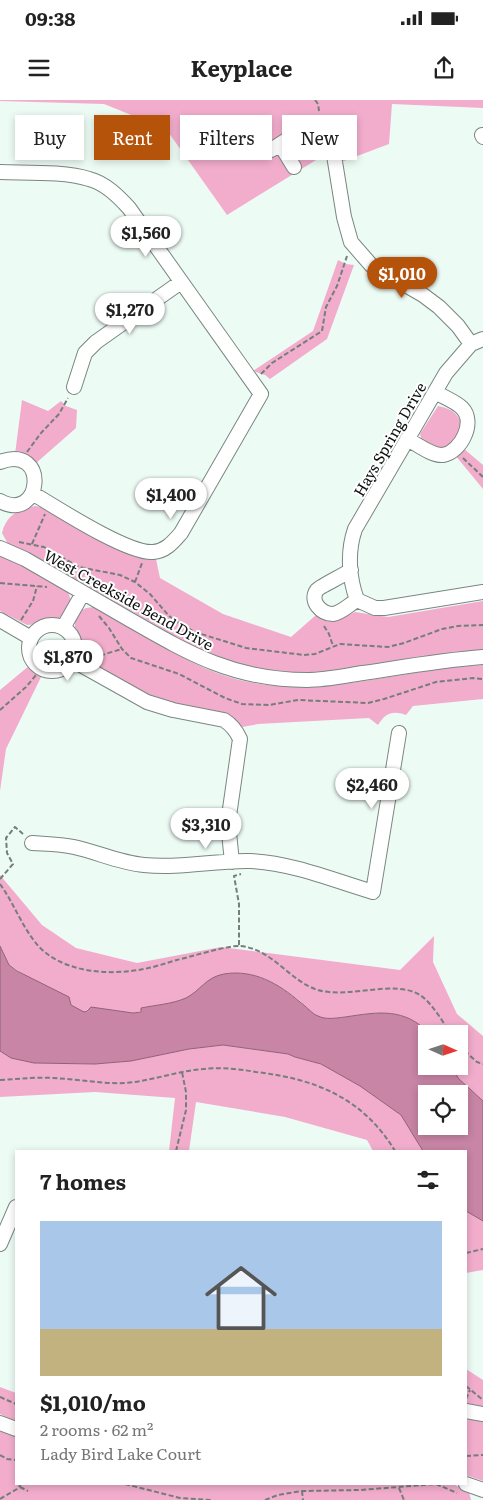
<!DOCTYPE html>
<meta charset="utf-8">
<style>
body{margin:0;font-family:Literata,serif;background:#f2f2f2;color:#222;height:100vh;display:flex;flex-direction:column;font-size:19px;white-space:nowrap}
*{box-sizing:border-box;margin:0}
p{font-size:16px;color:#767676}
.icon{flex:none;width:28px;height:28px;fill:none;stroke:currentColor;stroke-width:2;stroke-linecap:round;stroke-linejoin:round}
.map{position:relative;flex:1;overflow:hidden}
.details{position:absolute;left:15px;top:1050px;width:452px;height:335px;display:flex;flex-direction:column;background:#fff;border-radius:0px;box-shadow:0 2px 8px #0003}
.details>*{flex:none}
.top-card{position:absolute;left:15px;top:15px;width:454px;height:45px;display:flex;gap:10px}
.needle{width:32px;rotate:93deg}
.buttons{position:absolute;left:418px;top:925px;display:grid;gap:10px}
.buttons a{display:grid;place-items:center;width:50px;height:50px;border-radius:0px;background:#fff;box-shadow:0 2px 8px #0003;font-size:25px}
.price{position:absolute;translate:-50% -42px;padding:0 11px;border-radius:18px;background:#fff;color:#222;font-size:16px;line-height:32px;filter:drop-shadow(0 1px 2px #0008)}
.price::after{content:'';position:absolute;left:50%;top:30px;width:15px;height:11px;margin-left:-8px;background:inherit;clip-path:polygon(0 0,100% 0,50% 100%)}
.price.on{background:#b45309;color:#fff}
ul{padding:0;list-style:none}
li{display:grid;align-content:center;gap:10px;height:265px;padding:0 25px}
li+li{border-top:1px solid #e0e0e0}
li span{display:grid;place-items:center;height:155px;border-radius:0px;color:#555}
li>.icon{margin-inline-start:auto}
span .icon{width:90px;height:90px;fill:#fffc;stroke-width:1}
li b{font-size:21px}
h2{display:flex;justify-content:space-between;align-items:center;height:60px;padding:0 25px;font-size:21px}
.pill{padding:0 18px;border-radius:0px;background:#fff;box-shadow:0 2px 8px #0003;font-size:18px;line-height:45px}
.pill.on{background:#b45309;color:#fff}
.status{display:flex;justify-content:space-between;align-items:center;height:35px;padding:0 25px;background:#fff;direction:ltr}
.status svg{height:14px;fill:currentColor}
header{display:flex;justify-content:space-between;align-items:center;height:65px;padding:0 25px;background:#fff;font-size:22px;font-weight:700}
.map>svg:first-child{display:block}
.green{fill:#f2adcd}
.water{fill:#c885a5;stroke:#906278;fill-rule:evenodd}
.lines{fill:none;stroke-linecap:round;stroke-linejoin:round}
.minor-casing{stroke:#7a8781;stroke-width:16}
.path{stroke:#757e7a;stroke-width:2;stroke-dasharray:5 2.5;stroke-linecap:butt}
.minor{stroke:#fff;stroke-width:14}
.labels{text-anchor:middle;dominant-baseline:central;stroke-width:4;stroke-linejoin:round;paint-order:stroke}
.street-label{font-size:15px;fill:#0d1210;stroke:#fff}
</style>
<div class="status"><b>09:38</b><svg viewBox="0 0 49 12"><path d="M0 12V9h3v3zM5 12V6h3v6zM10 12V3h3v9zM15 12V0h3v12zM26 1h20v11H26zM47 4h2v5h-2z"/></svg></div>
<header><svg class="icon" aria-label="menu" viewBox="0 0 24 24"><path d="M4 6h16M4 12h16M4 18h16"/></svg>Keyplace<svg class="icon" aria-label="share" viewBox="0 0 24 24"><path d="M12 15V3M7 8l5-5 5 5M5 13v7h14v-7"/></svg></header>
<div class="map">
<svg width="483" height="1400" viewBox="0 0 483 1400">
<rect width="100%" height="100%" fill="#edfbf5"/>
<!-- green -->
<path class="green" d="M0,0H483V8L392,4L389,44L344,61L321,57L227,115L166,29L104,4L0,1Z
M338,160L346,164L354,165L327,239L270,279L265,275L253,271L313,231Z
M22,300L48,311L61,301L66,306L77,310L76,328L35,364L15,354Z
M438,306C469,311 467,339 442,350L422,341L420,334Z
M463,348L483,365V389L455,355Z
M35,406L46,408L129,454L140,458L156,459L160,478L223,514L291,537L316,515L324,520L333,521L341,519L355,512L388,517L483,501V551L342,570L300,573L278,572L235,563L194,547L44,461L8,444L2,433C6,415 19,409 35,406Z
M0,455L12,460L67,490L71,500L66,513L59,518L38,524L27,525L0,511Z
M94,507C105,511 116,519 127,525C156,542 185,561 217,573C306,606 393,569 483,565V599L413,606L406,615C393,610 385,613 378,625L369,618L258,624L237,628L147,596L88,563L83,556L75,533V519L82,510L86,508Z
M30,565L42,575L6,649L0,691V590Z
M0,775L42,825L76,848L137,863L221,847L400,870L434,836L433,862L457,914L483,936V1001L458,978L452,966H459V934H430C404,907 379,912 345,917C336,918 327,920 318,917C312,914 306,907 301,902C279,884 254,869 224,874C207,877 200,891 186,898C172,904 156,905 141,908L142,911L133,913L91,907L84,912L76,909L9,865L0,846Z
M223,945L288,954L295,957L321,964L360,986L401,1015L423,1051H373L367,1040L285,1017L196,1002L189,1051H169L175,998L95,992L0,997V951L11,958L34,963L95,964L131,961L189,949Z
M466,1111L483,1121V1170L466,1173Z
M466,1269L483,1280V1307L466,1304Z
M0,1287L16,1293V1321L0,1314Z
M466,1319L483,1321V1381L466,1375Z
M0,1330L16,1336V1384H447L455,1385L469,1392L471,1400H0Z"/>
<!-- water -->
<path class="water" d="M0,846L9,865L17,871L69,897L71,905L84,912L87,911L91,907L133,913L141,912V908C156,905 172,904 186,898C200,891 206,877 224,874C254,869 279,884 300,902C306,906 312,914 318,916C326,920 336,918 345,917C379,912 404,907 430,934H426V966H452L458,978L483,1001V1121L466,1111V1051H423L401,1015L360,986L321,964L295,957L288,954L223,945L189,949L131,961L95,964L34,963L11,958L0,951ZM426,994H459V1026H426Z"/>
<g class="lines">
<!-- minor casing -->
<g class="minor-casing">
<path id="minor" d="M482,35L483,37
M280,44L294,67
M271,50L307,27L321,24L331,37L344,117L351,142L371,165L423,195L439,207L458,226L471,244
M0,72C25,73 65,71 89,79C105,83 118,96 129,108L261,294L181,433C173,442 166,451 153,452C128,454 57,408 32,393
M74,287L85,253L96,242L181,182
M407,339C417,344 432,356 443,355C461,352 476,322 462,308C455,301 443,297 435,292
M0,362C50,343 42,424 0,401
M0,448L25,459C59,479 93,498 127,518C188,553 233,580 307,580C325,580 344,576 363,573C403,567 443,560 483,557
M351,470C344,475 319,487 317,490C309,501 321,514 333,514C341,513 350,504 357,500
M357,500C349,478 347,452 355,429L446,273L471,244L483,239
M357,500L375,508H384L483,492
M0,520L31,538
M29 548a23 23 0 1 1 46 0a23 23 0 1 1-46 0Z
M63,528L83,493
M72,560L147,602L173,610L224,620C232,625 236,630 240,639L228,723L232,762
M32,743C46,744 60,744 74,747C97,752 120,763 144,765C181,769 214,760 251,761C292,763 333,780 373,792L399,633
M0,1144L16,1107
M466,1311L483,1314
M0,1323L16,1329
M466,1384L483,1390"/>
</g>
<!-- path -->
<path class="path" d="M315,0L318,4L319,11
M261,274L272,263L322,231L326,207L337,186L347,156
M27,352L41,333L59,314L68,298
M463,358L483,377
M19,442L44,447L79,467L120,475L135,482L150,494L169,516L180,524L195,532L246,548L304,555L315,554L340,544L388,547L404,543L442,529L458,526L483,525
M32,444L45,414
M135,482L142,463
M0,483L47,487
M99,516L109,528L122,549L131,558L179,574L225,598L242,604L269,605L298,600L368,603L384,599L436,582L473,578L483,579
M21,520L33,501L37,486
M324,526L329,534L333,546
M94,560C101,554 113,552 122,549
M0,610L26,587L36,575
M0,779L13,764L7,753L6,738L15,727L23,734
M0,784C13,802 21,824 35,842C59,873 109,876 144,869C155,867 166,863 177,860C190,857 229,845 240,846C273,849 289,881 318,890C348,899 394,879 420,895C433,904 442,921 451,934
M239,845V804L234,776L241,774
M459,946L477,962L483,964
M0,980C18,979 35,977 53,978C77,979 101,984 125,983C152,981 177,971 203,969C221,967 239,969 256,972C316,979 363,998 395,1051
M176,1051L186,1010V992L182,972
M466,1153L483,1149
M466,1286L483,1300
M0,1297L16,1304
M466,1299L470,1290
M0,1355L7,1359L16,1360
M466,1356L483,1355
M125,1384L180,1398L211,1400
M20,1387L28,1391
M399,1388L404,1400
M302,1391L303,1400
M0,1399L17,1389L21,1384
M265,1400L278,1395L302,1391L360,1390L436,1384L457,1393"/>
<!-- minor -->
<use href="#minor" class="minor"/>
</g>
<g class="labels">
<!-- street labels -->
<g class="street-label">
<text transform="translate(389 339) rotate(-60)">Hays Spring Drive</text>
<text transform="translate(129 499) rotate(29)">West Creekside Bend Drive</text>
</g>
</g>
</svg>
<div class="buttons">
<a><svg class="needle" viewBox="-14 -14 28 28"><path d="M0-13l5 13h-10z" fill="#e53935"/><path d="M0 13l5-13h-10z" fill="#767676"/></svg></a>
<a><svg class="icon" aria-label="locate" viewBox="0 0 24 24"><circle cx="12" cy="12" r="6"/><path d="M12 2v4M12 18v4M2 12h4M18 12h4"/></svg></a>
</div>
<b class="price" style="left:146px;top:158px">$1,560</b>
<b class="price on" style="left:402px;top:199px">$1,010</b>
<b class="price" style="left:130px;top:235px">$1,270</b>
<b class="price" style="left:171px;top:420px">$1,400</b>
<b class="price" style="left:68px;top:582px">$1,870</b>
<b class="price" style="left:372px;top:710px">$2,460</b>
<b class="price" style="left:206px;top:750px">$3,310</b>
<div class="top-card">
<a class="pill">Buy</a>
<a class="pill on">Rent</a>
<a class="pill">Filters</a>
<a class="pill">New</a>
</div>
<section class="details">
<h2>7 homes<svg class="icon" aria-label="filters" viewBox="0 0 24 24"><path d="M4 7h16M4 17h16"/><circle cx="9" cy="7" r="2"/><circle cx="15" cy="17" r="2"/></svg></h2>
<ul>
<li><span style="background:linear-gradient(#a9c7e8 70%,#c2b280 0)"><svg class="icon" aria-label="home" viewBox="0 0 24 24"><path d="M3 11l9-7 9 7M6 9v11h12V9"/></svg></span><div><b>$1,010/mo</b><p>2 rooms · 62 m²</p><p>Lady Bird Lake Court</p></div></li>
</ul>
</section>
</div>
